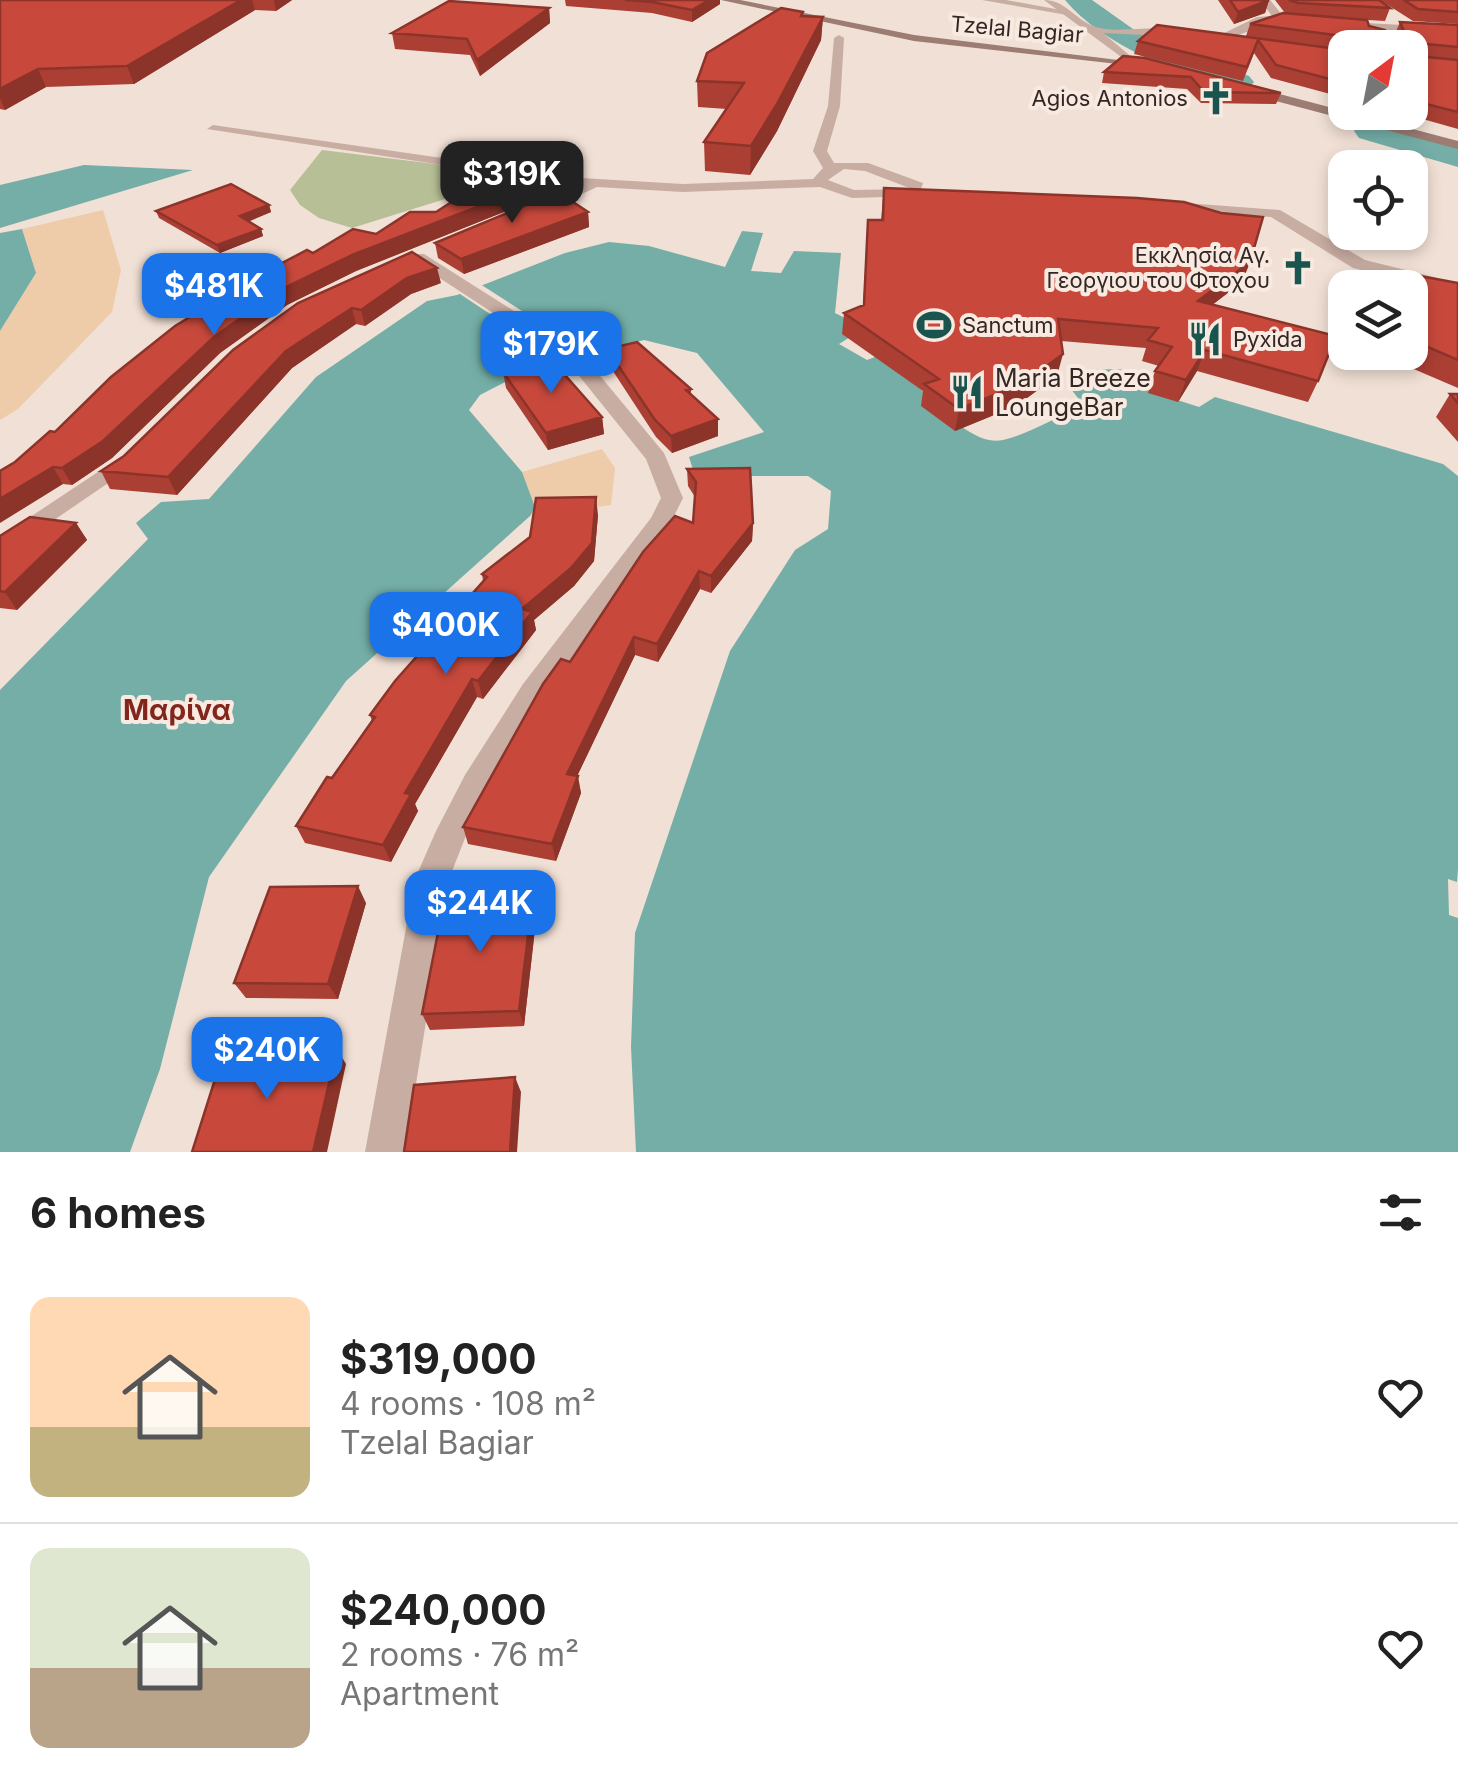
<!DOCTYPE html>
<meta charset="utf-8">
<style>
body{margin:0;font-family:Inter,sans-serif;background:#f2f2f2;color:#222;height:100vh;display:flex;flex-direction:column;font-size:38px;white-space:nowrap}
*{box-sizing:border-box;margin:0}
p{font-size:32px;color:#767676}
.icon{flex:none;width:55px;height:55px;fill:none;stroke:currentColor;stroke-width:2;stroke-linecap:round;stroke-linejoin:round}
.map{position:relative;height:1152px;overflow:hidden}
.side{display:flex;flex-direction:column;background:#fff;flex:1}
.side>*{flex:none}
.needle{width:65px;rotate:32deg}
.tools{position:absolute;left:1328px;top:30px;display:grid;gap:20px}
.tools a{display:grid;place-items:center;width:100px;height:100px;border-radius:20px;background:#fff;box-shadow:0 5px 15px #0003;font-size:50px}
.price{position:absolute;translate:-50% -85px;padding:0 22px;border-radius:20px;background:#1a73e8;color:#fff;font-size:32px;line-height:65px;filter:drop-shadow(0 2px 5px #0008)}
.price::after{content:'';position:absolute;left:50%;top:60px;width:30px;height:22px;margin-left:-15px;background:inherit;clip-path:polygon(0 0,100% 0,50% 100%)}
.price.current{background:#222;color:#fff}
ul{padding:0;list-style:none}
li{display:flex;align-items:center;gap:30px;height:250px;padding:0 30px}
li+li{border-top:2px solid #e0e0e0}
li span{display:grid;place-items:center;flex:none;width:280px;height:200px;border-radius:20px;color:#555}
li>.icon{margin-inline-start:auto}
span .icon{width:120px;height:120px;fill:#fffc;stroke-width:1}
li b{font-size:42px}
h2{display:flex;justify-content:space-between;align-items:center;height:120px;padding:0 30px;font-size:42px}
.map>svg:first-child{display:block}
.green{fill:#b7bf96}
.sand{fill:#eca}
.water{fill:#74aea7}
.pier{fill:#f1e0d5}
.lines{fill:none;stroke-linecap:round;stroke-linejoin:round}
.river{fill:#74aea7;fill-rule:evenodd}
.pedestrian{fill:#c8ada2;fill-rule:evenodd}
.minor{fill:#c8ada2;fill-rule:evenodd}
.tertiary{fill:#c8ada2;fill-rule:evenodd}
.secondary{fill:#9c7c73;fill-rule:evenodd}
.wall{fill:#ac3f34}
.shaded-wall{fill:#8c332a}
.building{fill:#c8493c;stroke:#8c332a;stroke-width:2.5}
.labels{text-anchor:middle;dominant-baseline:central;stroke-width:8;stroke-linejoin:round;paint-order:stroke}
.far-street-label{font-size:22px;fill:#332724;stroke:#f9eae1}
.far-poi-label{font-size:22px;fill:#332724;stroke:#f9eae1;text-anchor:end}
.poi-label{font-size:25px;fill:#332724;stroke:#f9eae1;text-anchor:start}
.neighbourhood-label{font-size:28px;font-weight:bold;fill:#82261d;stroke:#f9eae1}
</style>
<div class="map">
<svg width="1458" height="1152" viewBox="0 0 1458 1152">
<rect width="100%" height="100%" fill="#f1e0d5"/>
<!-- green -->
<path class="green" d="M322,150L541,177L474,190L352,228L319,218L300,205L290,190Z"/>
<!-- sand -->
<path class="sand" d="M103,210L121,270L112,312L18,409L0,420V331L36,273L22,229Z
M602,449L615,468L611,505L530,516L535,507L522,472Z"/>
<!-- water -->
<path class="water" d="M84,165L193,170L0,228V185Z
M22,229L36,273L0,331V233Z
M742,231L763,233L751,271L781,273L794,251L841,253L835,313L853,322L858,332L839,344L867,360L888,352C911,377 966,449 1003,440C1028,434 1053,419 1076,409L1081,402L1071,389L1088,370L1119,369L1161,380L1168,397L1199,407L1215,397L1443,464L1458,476V869L1457,882L1448,879L1449,915L1458,918V1152H636L631,1047L635,933L730,651L795,550L828,529L831,491L808,476H695L689,457L764,432L697,353L644,340L611,349L586,347L550,359L480,395L469,410L522,472L535,507L530,516L346,681L209,877L160,1069L130,1152H0V690L148,539L136,523L161,502L209,499L316,377L427,301L457,295L565,253L609,242L649,246L725,267Z"/>
<!-- pier -->
<path class="pier" d="M477,282L586,352L561,361L454,290Z"/>
<g class="lines">
<!-- river -->
<path class="river" d="M1065,0H1092L1133,29L1177,51L1249,76L1254,82L1249,88L1239,91C1184,77 1102,45 1065,0Z
M1370,121L1458,146V167L1359,138L1354,131L1359,124Z"/>
<!-- pedestrian -->
<path class="pedestrian" d="M1279,15L1283,20C1263,23 1223,45 1210,40L1257,17Z"/>
<!-- minor -->
<path class="minor" d="M982,0H1006L1072,12L1067,15Z
M1260,0H1270L1283,16L1293,19L1458,28V34L1292,25L1275,20Z
M839,35L844,38L840,106L827,151L834,163H868L923,183L919,196L852,198L820,187L683,192L597,187L536,215L528,210L531,207L580,186L207,129L213,125L581,178L683,184L813,179L823,168L813,151L828,106L834,38ZM844,169L865,171L912,189L854,190L828,180Z
M1173,202L1280,210L1365,260L1458,283V293L1353,268L1271,217L1168,210L1165,207Z
M412,254H424L582,354L664,453L683,498L669,526L543,700L467,833L449,879L405,1152H365L415,879L436,831L465,775L523,684L651,518L661,498L646,459L568,362L412,260Z
M128,452L136,454L139,459L136,464L0,557V537Z"/>
<!-- tertiary -->
<path class="tertiary" d="M1044,0C1065,0 1075,19 1093,26C1119,36 1160,21 1188,34L1183,37L1103,33L1134,59L1128,62Z"/>
<!-- secondary -->
<path class="secondary" d="M721,0H740L914,35L1159,65L1153,68L914,41Z
M1245,85L1458,141V149L1241,92Z"/>
</g>
<!-- wall -->
<path class="wall" d="M0,0H292L276,11L255,10L134,84L46,87L5,110L0,109Z
M565,0H720V4L692,22L652,13L566,6Z
M1218,0H1269L1265,13L1234,24Z
M1275,0H1379L1390,8L1385,21L1351,19L1369,26L1388,38H1397L1395,34L1400,22L1458,25V129L1398,112H1410V48H1345V98L1271,78L1254,53L1243,81L1134,54L1138,41L1246,36L1250,24L1285,13Z
M1380,0H1458V24L1413,21Z
M549,8L550,23L480,76L470,55L395,49L392,33Z
M803,16L823,17L821,40L777,131L750,175L705,171L704,142L727,109L698,107L697,81Z
M1123,56L1281,93L1276,104L1201,103L1187,89L1102,83L1104,72Z
M884,188L1250,262L1242,282L1212,305L1318,381L1308,402L1197,371L1178,402L1148,393L1155,371L1159,366L1142,361L1146,348L1061,341L1057,376L1016,406L955,431L921,406L923,391L842,334L844,313L863,306L868,220H881Z
M472,195L544,196L356,271L287,305L220,353L112,458L72,485L63,484L15,462L55,432L313,253L376,234L436,212Z
M269,205L271,212L248,221L261,229L263,236L220,253L159,218L156,211Z
M588,212L589,227L464,274L438,258L435,243Z
M1409,274L1458,283V388L1409,367L1357,352H1410V288H1402Z
M441,283L411,294L365,326L356,324L292,368L177,495L110,489L101,471L124,456L298,303Z
M1345,323V349L1333,346L1343,324Z
M607,349L691,389V395L718,419V436L672,453L656,437L609,365Z
M503,372L602,417L604,434L548,450L506,388Z
M1450,394H1458V442L1436,417Z
M687,469L753,523L752,541L711,593L700,589L658,662L635,655L577,776L581,793L556,861L468,844L463,827L570,662L693,523L695,497L688,486Z
M598,515L594,561L574,586L534,620L536,630L483,699L477,697L415,804L418,811L391,862L305,843L296,826L372,721L370,715L483,581L482,574Z
M76,523L87,540L17,610L0,608V536Z
M533,894L537,911L524,1026L430,1030L422,1014Z
M366,903L338,999L246,998L234,983Z"/>
<!-- shaded-wall -->
<path class="shaded-wall" d="M241,0H252L255,10L134,84L127,66Z
M274,0H292L276,11Z
M709,0H720V4L692,22V10Z
M1269,0L1265,13L1234,24L1238,12Z
M549,8L550,23L480,76L477,60Z
M823,17L821,40L777,131L750,175L751,146Z
M38,69L46,87L5,110L0,98V89Z
M542,182L544,196L356,271L287,305L220,353L112,458L72,485L62,468L214,337L282,289L352,255Z
M269,205L271,212L243,224L240,216Z
M588,212L589,227L464,274L461,259Z
M261,229L263,236L220,253L217,245Z
M1250,262L1242,282L1190,322L1198,301Z
M437,268L441,283L411,294L365,326L361,310L407,278Z
M352,308L356,324L292,368L177,495L168,477L286,351Z
M1205,350L1197,371L1178,402L1186,380Z
M1063,354L1057,376L1016,406L955,431L959,409Z
M602,417L604,434L548,450L546,433Z
M718,419V436L672,453L671,436Z
M53,467L63,484L0,523V499Z
M596,497L598,515L594,561L574,586L534,620L536,630L483,699L478,681L522,609Z
M76,523L87,540L17,610L5,592Z
M753,523L752,541L711,593V576Z
M699,571L700,589L658,662L657,644Z
M634,637L635,655L570,791L567,774Z
M472,679L477,697L415,804L418,811L391,862L383,845L405,793Z
M578,776L581,793L556,861L552,844Z
M358,886L366,903L338,999L328,984Z
M533,894L537,911L524,1026L519,1011Z
M337,1049L346,1064L327,1152H313Z
M515,1077L521,1092L517,1152H510Z"/>
<!-- building -->
<path class="building" d="M0,0H241L127,66L38,69L0,89Z
M625,0H709L692,10L652,2Z
M1230,0H1269L1238,12Z
M1289,0H1379L1390,8L1298,3Z
M1404,0H1458V12L1418,9Z
M449,1L549,8L477,60L467,39L392,33Z
M781,8L803,12L801,16L823,17L777,104L751,146L704,142L744,83L697,81L707,53Z
M1283,13L1367,20L1369,26L1385,30L1388,38L1401,39L1405,34L1400,22L1458,25V47L1416,43L1412,53L1416,56L1458,60V112L1410,100V48H1353L1351,37L1250,24Z
M1157,25L1345,50V83L1276,65L1258,40L1247,67L1138,41Z
M1123,56L1145,58L1281,93L1204,92L1191,77L1104,72Z
M527,171L542,182L352,255L282,289L214,337L103,441L62,468L53,467L0,499V471L15,462L50,431L55,432L111,377L175,326L257,276L307,250L313,253L353,229L376,234L410,212H436L464,194L472,195L503,174L521,176Z
M231,184L269,205L240,216L261,229L217,245L156,211Z
M884,188L1137,198L1184,202L1221,213L1263,217L1250,262L1198,301L1336,336L1318,381L1205,350L1186,380L1155,371L1172,347L1148,340L1158,328L1058,319L1063,354L1022,384L959,409L924,384L939,379L844,313L864,305L868,220H883Z
M558,192L588,212L461,259L435,243Z
M412,252L437,268L407,278L361,310L352,308L286,351L168,477L101,471L124,456L233,350L298,303Z
M1409,274L1458,283V360L1421,344L1410,341Z
M637,342L691,389L686,390L718,419L671,436L655,420L607,349Z
M550,358L602,417L546,433L503,372Z
M1450,394H1458V403Z
M750,468L753,523L711,576L699,571L657,644L634,637L567,774L578,776L552,844L463,827L543,684L561,659L570,662L643,552L675,516L693,523L696,482L687,469Z
M596,497L592,543L571,568L522,609L532,612L478,681L472,679L405,793L411,794L383,845L296,826L327,777L332,778L375,717L370,715L395,681L487,577L482,574L530,537L536,498Z
M30,517L76,523L5,592L0,591V536Z
M358,886L328,984L234,983L270,887Z
M533,894L519,1011L422,1014L445,897Z
M337,1049L313,1152H192L223,1054Z
M515,1077L510,1152H404L414,1085Z"/>
<!-- icons -->
<defs>
<g id="church-bare" transform="scale(2.7)"><path d="M-1.2-6h2.4v3.5h3.3v2.4h-3.3V6h-2.4V-.1h-3.3v-2.4h3.3Z" fill="#1a544f" stroke="#f9eae1" stroke-width="2.5" paint-order="stroke"/></g>
<g id="stadium-bare" transform="scale(2.7)"><path d="M0-5a6.5 5 0 1 0 0 10a6.5 5 0 1 0 0-10ZM-3.5-1.8h7v3.6h-7Z" fill="#1a544f" stroke="#f9eae1" stroke-width="2.5" paint-order="stroke"/></g>
<g id="restaurant-bare" transform="scale(2.7)"><path d="M-5-6h1v4h1v-4h1v4h1v-4h1v5L-1.5 .5V6h-2V.5L-5-1ZM5-6V6H3V1.5H1.5Q1.5-4 5-6Z" fill="#1a544f" stroke="#f9eae1" stroke-width="2.5" paint-order="stroke"/></g>
</defs>
<g fill-rule="evenodd">
<use href="#church-bare" x="1216" y="98"/>
<use href="#church-bare" x="1298" y="268"/>
<use href="#stadium-bare" x="934" y="325"/>
<use href="#restaurant-bare" x="1205" y="339"/>
<use href="#restaurant-bare" x="967" y="392"/>
</g>
<g class="labels">
<!-- far-street labels -->
<g class="far-street-label">
<text transform="translate(1017 29) rotate(5)">Tzelal Bagiar</text>
</g>
<!-- far-poi labels -->
<g class="far-poi-label">
<text x="1188" y="98">Agios Antonios</text>
<text x="1270" y="255">Εκκλησία Αγ.<tspan x="1270" dy="25">Γεοργιου του Φτοχου</tspan></text>
<text x="962" y="325" text-anchor="start">Sanctum</text>
<text x="1233" y="339" text-anchor="start">Pyxida</text>
</g>
<!-- poi labels -->
<g class="poi-label">
<text x="995" y="378">Maria Breeze<tspan x="995" dy="29">LoungeBar</tspan></text>
</g>
<!-- neighbourhood labels -->
<g class="neighbourhood-label">
<text x="177" y="710">Μαρίνα</text>
</g>
</g>
</svg>
<div class="tools">
<a><svg class="needle" viewBox="-14 -14 28 28"><path d="M0-13l5 13h-10z" fill="#e53935"/><path d="M0 13l5-13h-10z" fill="#767676"/></svg></a>
<a><svg class="icon" aria-label="locate" viewBox="0 0 24 24"><circle cx="12" cy="12" r="6"/><path d="M12 2v4M12 18v4M2 12h4M18 12h4"/></svg></a>
<a><svg class="icon" aria-label="layers" viewBox="0 0 24 24"><path d="M12 4l9 5-9 5-9-5zM3 14l9 5 9-5"/></svg></a>
</div>
<b class="price current" style="left:512px;top:226px">$319K</b>
<b class="price" style="left:214px;top:338px">$481K</b>
<b class="price" style="left:551px;top:396px">$179K</b>
<b class="price" style="left:446px;top:677px">$400K</b>
<b class="price" style="left:480px;top:955px">$244K</b>
<b class="price" style="left:267px;top:1102px">$240K</b>
</div>
<section class="side">
<h2>6 homes<svg class="icon" aria-label="filters" viewBox="0 0 24 24"><path d="M4 7h16M4 17h16"/><circle cx="9" cy="7" r="2"/><circle cx="15" cy="17" r="2"/></svg></h2>
<ul>
<li><span style="background:linear-gradient(#ffd9b3 65%,#c2b280 0)"><svg class="icon" aria-label="home" viewBox="0 0 24 24"><path d="M3 11l9-7 9 7M6 9v11h12V9"/></svg></span><div><b>$319,000</b><p>4 rooms · 108 m²</p><p>Tzelal Bagiar</p></div><svg class="icon" aria-label="heart" viewBox="0 0 24 24"><path d="M12 20l-8-8c-3-5 5-10 8-4 3-6 11-1 8 4z"/></svg></li>
<li><span style="background:linear-gradient(#dfe7d0 60%,#b9a48a 0)"><svg class="icon" aria-label="home" viewBox="0 0 24 24"><path d="M3 11l9-7 9 7M6 9v11h12V9"/></svg></span><div><b>$240,000</b><p>2 rooms · 76 m²</p><p>Apartment</p></div><svg class="icon" aria-label="heart" viewBox="0 0 24 24"><path d="M12 20l-8-8c-3-5 5-10 8-4 3-6 11-1 8 4z"/></svg></li>
</ul>
</section>
